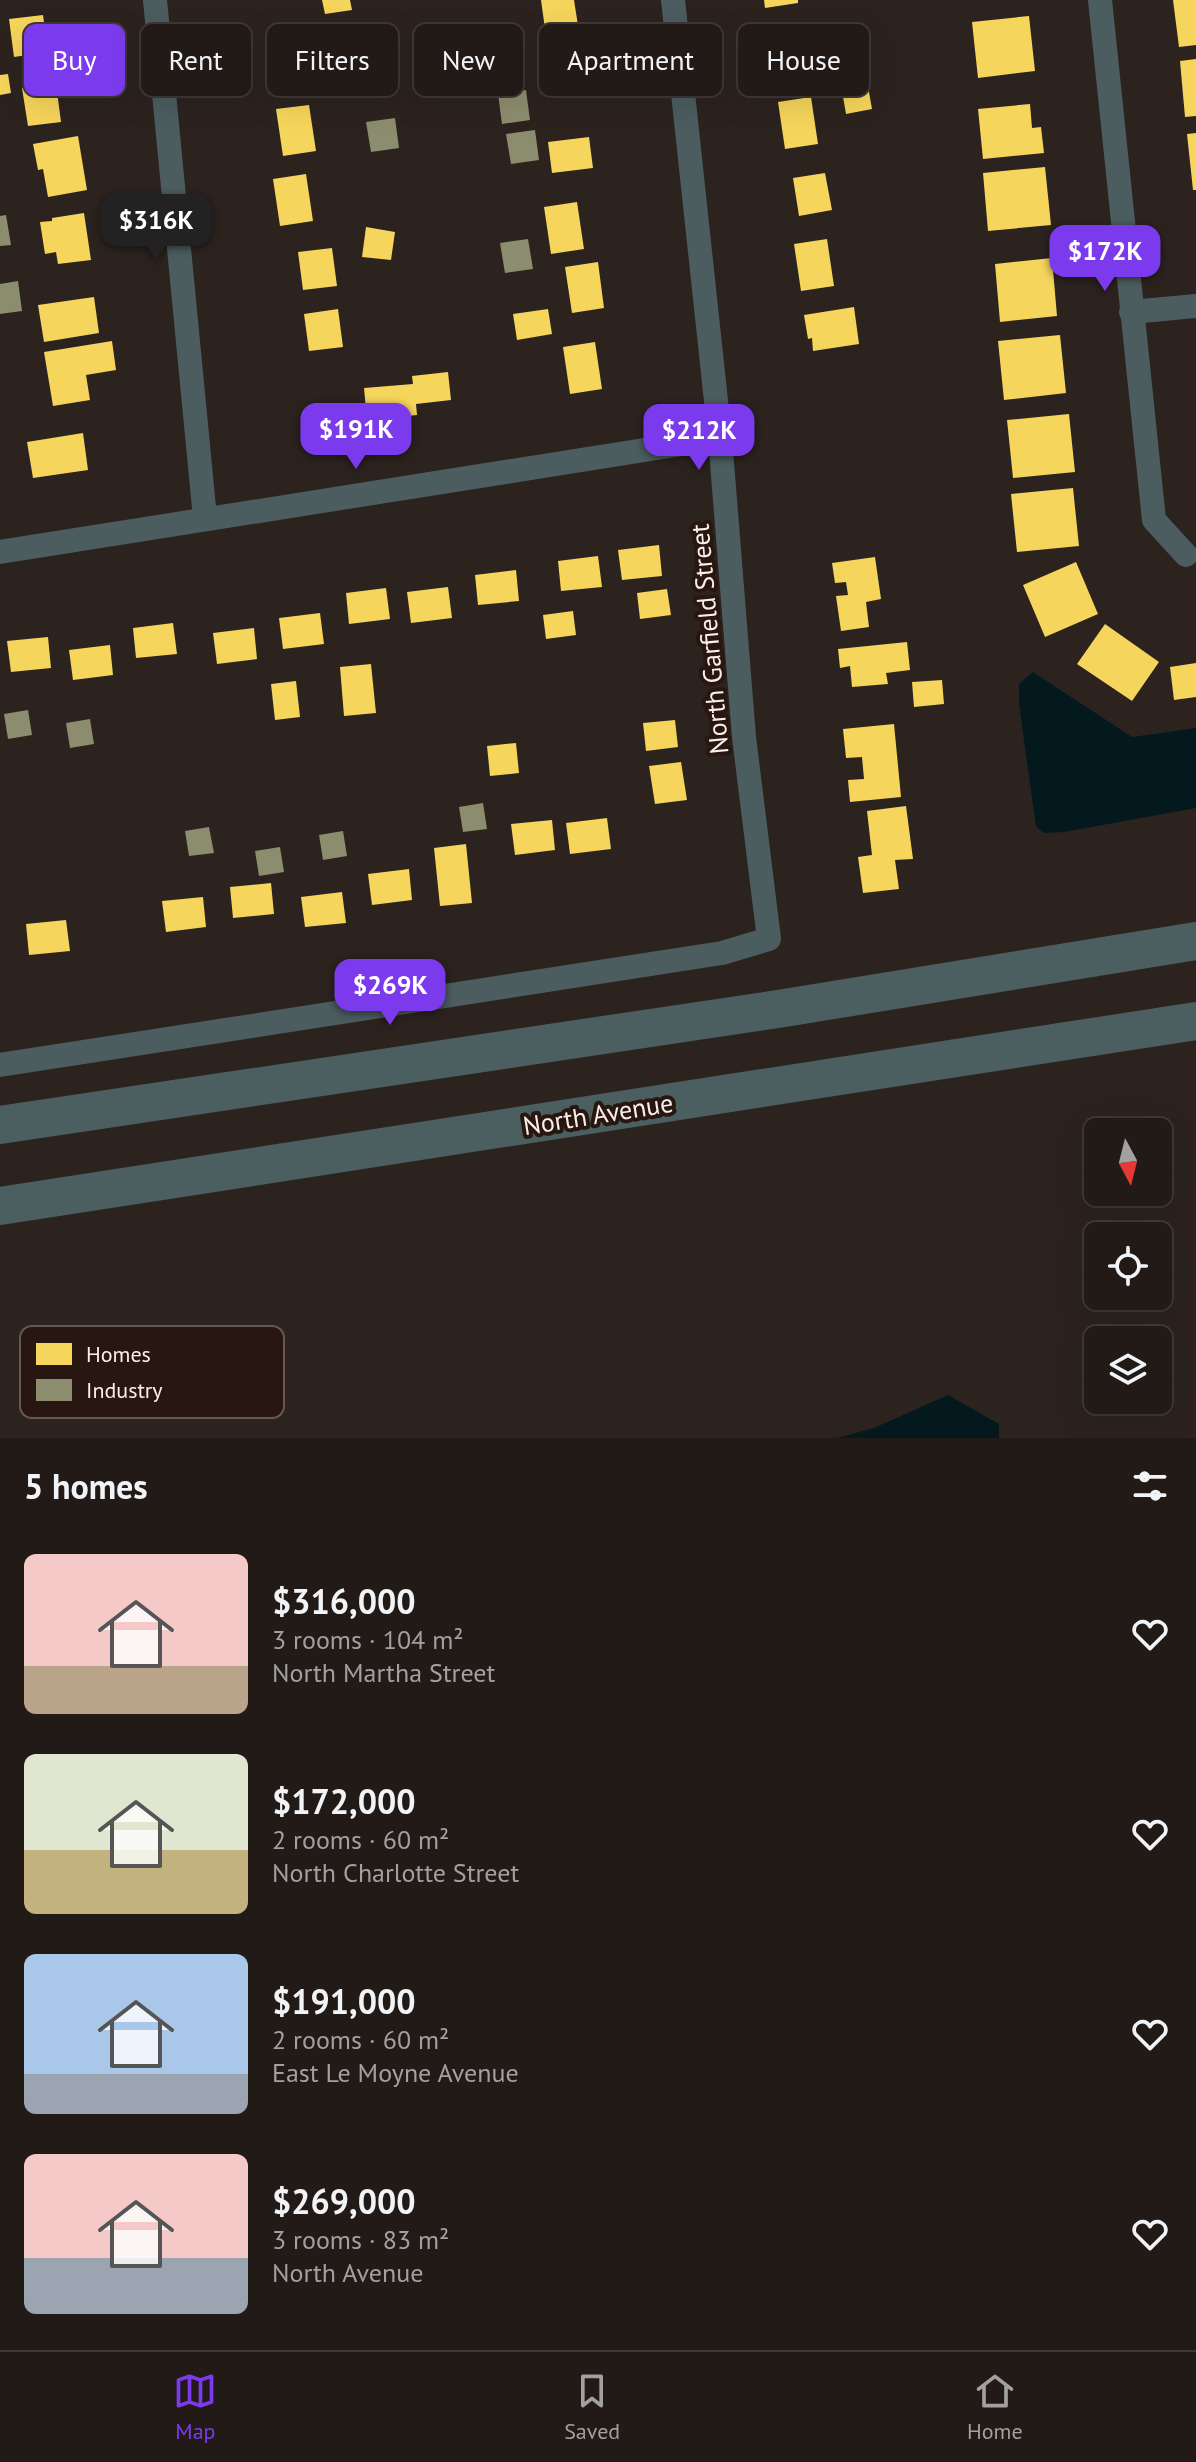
<!DOCTYPE html>
<meta charset="utf-8">
<style>
body{margin:0;font-family:"PT Sans",sans-serif;background:#2d2724;color:#f1f3f6;height:100vh;display:flex;flex-direction:column;font-size:30px;white-space:nowrap}
*{box-sizing:border-box;margin:0}
p{font-size:26px;color:#a2a1a1}
.icon{flex:none;width:44px;height:44px;fill:none;stroke:currentColor;stroke-width:2;stroke-linecap:round;stroke-linejoin:round}
.map{position:relative;height:1438px;overflow:hidden}
.details{display:flex;flex-direction:column;background:#211a17;flex:1}
.details>*{flex:none}
.guide{position:absolute;left:24px;top:24px;width:1148px;height:72px;display:flex;gap:16px}
.needle{width:52px;rotate:173deg}
.fabs{position:absolute;left:1084px;top:1118px;display:grid;gap:16px}
.fabs a{display:grid;place-items:center;width:88px;height:88px;border-radius:12px;background:#211a17;box-shadow:0 8px 32px #0002,0 0 0 2px #3e3836;font-size:40px}
.price{position:absolute;translate:-50% -68px;padding:0 18px;border-radius:16px;background:#7c3aed;color:#fff;font-size:26px;line-height:52px;filter:drop-shadow(0 2px 4px #0008)}
.price::after{content:'';position:absolute;left:50%;top:48px;width:24px;height:18px;margin-left:-12px;background:inherit;clip-path:polygon(0 0,100% 0,50% 100%)}
.price.current{background:#222;color:#fff}
ul{padding:0;list-style:none}
li{display:flex;align-items:center;gap:24px;height:200px;padding:0 24px}
li span{display:grid;place-items:center;flex:none;width:224px;height:160px;border-radius:12px;color:#555}
li>.icon{margin-inline-start:auto}
span .icon{width:96px;height:96px;fill:#fffc;stroke-width:1}
li b{font-size:34px}
h2{display:flex;justify-content:space-between;align-items:center;height:96px;padding:0 24px;font-size:34px}
.pill{padding:0 28px;border-radius:12px;background:#211a17;box-shadow:0 8px 32px #0002,0 0 0 2px #3e3836;font-size:28px;line-height:72px}
.pill.current{background:#7c3aed;color:#fff}
.tab-bar{display:flex;justify-content:space-around;align-items:center;height:112px;border-top:2px solid #3e3836;background:#211a17;font-size:22px;color:#a2a1a1}
.tab-bar a{display:grid;justify-items:center;gap:4px}
.tab-bar .current{color:#7c3aed}
.map>svg:first-child{display:block}
.water{fill:#04191d}
.homes{fill:#f6d55c}
.industry{fill:#8c8c6e}
.lines{fill:none;stroke-linecap:round;stroke-linejoin:round}
.street{stroke:#4c5d5f;stroke-width:24}
.primary{stroke:#4b5e60;stroke-width:38}
.labels{text-anchor:middle;dominant-baseline:central;stroke-width:8;stroke-linejoin:round;paint-order:stroke}
.street-label{font-size:26px;fill:#fcefea;stroke:#281710}
.key{fill:#281710;stroke:#685851;stroke-width:2}
.key-label{font-size:22px;fill:#fcefea}
</style>
<div class="map">
<svg width="1196" height="1438" viewBox="0 0 1196 1438">
<rect width="100%" height="100%" fill="#2c231f"/>
<!-- water -->
<path class="water" d="M1033,672L1132,737L1196,728V808L1064,832L1044,833L1036,827L1019,704V684Z
M948,1395L999,1424V1438H837L874,1428Z"/>
<!-- homes -->
<path class="homes" d="M322,0H350L352,10L325,14Z
M541,0H574L579,32L546,36Z
M764,0H798V3L765,8Z
M1173,0H1196V45L1179,47Z
M43,15L48,52L14,57L9,19Z
M1029,16L1035,71L978,78L972,22Z
M806,25L812,65L779,70L773,30Z
M306,31L313,78L280,82L273,36Z
M850,56L852,74L825,78L822,60Z
M587,58L592,92L554,98L549,64Z
M1196,59V116L1185,117L1180,61Z
M8,74L11,93L0,95V75Z
M867,81L872,109L846,114L841,85Z
M56,84L61,122L28,126L22,88Z
M811,97L818,144L785,149L778,102Z
M1030,104L1032,128L1041,127L1044,153L983,159L978,109Z
M309,105L316,151L283,156L276,109Z
M1196,133V190H1193L1187,134Z
M78,136L87,190L48,197L43,169L38,170L33,144Z
M589,137L593,168L552,173L548,142Z
M1045,167L1051,225L988,231L983,173Z
M825,173L832,210L799,216L793,178Z
M306,174L313,221L280,226L273,179Z
M577,202L584,249L551,254L544,207Z
M84,213L91,260L58,264L56,252L45,254L40,222L52,221V218Z
M366,227L395,232L391,260L362,257Z
M827,239L834,286L801,291L794,244Z
M332,248L337,286L303,290L298,252Z
M1052,258L1057,316L1000,322L995,264Z
M598,262L604,308L572,313L565,267Z
M94,297L99,333L44,342L38,305Z
M854,307L859,344L813,351L812,338L808,339L804,315Z
M338,309L343,347L309,351L304,314Z
M548,309L552,334L517,340L513,314Z
M1060,335L1066,393L1004,400L998,341Z
M112,341L116,370L86,375L90,400L53,406L44,352Z
M595,342L602,389L570,394L563,347Z
M448,372L451,400L416,404L417,415L367,420L364,388L413,384L412,376Z
M1069,414L1075,472L1013,478L1007,420Z
M83,433L88,470L33,478L27,442Z
M1073,488L1079,546L1017,552L1011,494Z
M659,545L662,576L622,580L618,550Z
M598,556L602,587L561,591L558,561Z
M875,557L881,599L866,602L869,627L841,631L836,596L848,595L846,582L835,583L832,563Z
M1076,562L1098,614L1045,637L1023,585Z
M516,570L519,601L478,605L475,575Z
M448,587L452,618L411,623L407,592Z
M386,588L390,619L349,624L346,593Z
M667,589L671,615L640,619L637,593Z
M573,611L576,635L546,639L543,615Z
M320,613L324,644L283,649L279,618Z
M173,623L177,654L136,658L133,628Z
M1105,624L1159,662L1132,701L1077,664Z
M254,628L257,659L217,664L213,633Z
M48,637L51,668L11,672L7,641Z
M907,642L910,670L886,673L888,684L852,687L850,666L840,668L838,649Z
M110,645L113,675L73,680L69,650Z
M1196,663V697L1174,700L1170,667Z
M371,664L376,713L344,716L340,667Z
M942,680L944,704L914,707L912,682Z
M296,681L300,717L275,720L271,684Z
M675,720L678,747L646,751L643,723Z
M894,724L901,797L850,802L848,780L864,779L862,757L846,758L843,729Z
M516,743L519,773L490,776L487,746Z
M681,762L687,800L655,804L649,766Z
M906,806L913,859L895,860L899,889L863,893L858,857L872,855L867,811Z
M607,818L611,849L570,854L566,823Z
M552,820L555,850L515,855L511,824Z
M466,844L472,903L440,906L434,848Z
M409,869L412,900L372,905L368,874Z
M271,883L274,914L233,918L230,887Z
M342,892L346,923L305,927L301,897Z
M203,897L206,927L166,932L162,901Z
M66,920L70,951L29,955L26,924Z"/>
<!-- industry -->
<path class="industry" d="M526,90L530,120L502,124L498,94Z
M395,118L399,148L371,152L366,122Z
M535,130L539,160L511,164L506,134Z
M6,215L11,245L0,246V216Z
M528,239L533,269L505,273L500,243Z
M18,281L22,311L0,314V284Z
M28,710L32,735L8,739L4,714Z
M90,719L94,744L70,748L66,723Z
M483,803L487,829L463,832L459,807Z
M209,827L214,853L189,856L185,831Z
M343,831L347,856L323,860L319,835Z
M280,847L284,872L259,876L255,851Z"/>
<g class="lines">
<!-- street -->
<path class="street" d="M155,0L205,518
M1100,0L1154,520L1186,555
M1131,312L1196,306
M0,552L720,438
M0,1065L722,953L769,939L744,737L720,438L673,0"/>
<!-- primary -->
<path class="primary" d="M0,1125L778,1009L1196,941
M0,1206L1196,1021"/>
</g>
<g class="labels">
<!-- street labels -->
<g class="street-label">
<text transform="translate(709 639) rotate(-95)">North Garfield Street</text>
<text transform="translate(598 1114) rotate(-9)">North Avenue</text>
</g>
</g>
<!-- legend -->
<rect x="20" y="1326" width="264" height="92" rx="12" class="key"/>
<rect x="36" y="1343" width="36" height="22" fill="#f6d55c"/>
<rect x="36" y="1379" width="36" height="22" fill="#8c8c6e"/>
<g class="key-label">
<text x="86" y="1362">Homes</text>
<text x="86" y="1398">Industry</text>
</g>
</svg>
<div class="fabs">
<a><svg class="needle" viewBox="-14 -14 28 28"><path d="M0-13l5 13h-10z" fill="#e53935"/><path d="M0 13l5-13h-10z" fill="#a2a1a1"/></svg></a>
<a><svg class="icon" aria-label="locate" viewBox="0 0 24 24"><circle cx="12" cy="12" r="6"/><path d="M12 2v4M12 18v4M2 12h4M18 12h4"/></svg></a>
<a><svg class="icon" aria-label="layers" viewBox="0 0 24 24"><path d="M12 4l9 5-9 5-9-5zM3 14l9 5 9-5"/></svg></a>
</div>
<b class="price current" style="left:156px;top:262px">$316K</b>
<b class="price" style="left:1105px;top:293px">$172K</b>
<b class="price" style="left:356px;top:471px">$191K</b>
<b class="price" style="left:699px;top:472px">$212K</b>
<b class="price" style="left:390px;top:1027px">$269K</b>
<div class="guide">
<a class="pill current">Buy</a>
<a class="pill">Rent</a>
<a class="pill">Filters</a>
<a class="pill">New</a>
<a class="pill">Apartment</a>
<a class="pill">House</a>
</div>
</div>
<section class="details">
<h2>5 homes<svg class="icon" aria-label="filters" viewBox="0 0 24 24"><path d="M4 7h16M4 17h16"/><circle cx="9" cy="7" r="2"/><circle cx="15" cy="17" r="2"/></svg></h2>
<ul>
<li><span style="background:linear-gradient(#f6c9c9 70%,#b9a48a 0)"><svg class="icon" aria-label="home" viewBox="0 0 24 24"><path d="M3 11l9-7 9 7M6 9v11h12V9"/></svg></span><div><b>$316,000</b><p>3 rooms · 104 m²</p><p>North Martha Street</p></div><svg class="icon" aria-label="heart" viewBox="0 0 24 24"><path d="M12 20l-8-8c-3-5 5-10 8-4 3-6 11-1 8 4z"/></svg></li>
<li><span style="background:linear-gradient(#dfe7d0 60%,#c2b280 0)"><svg class="icon" aria-label="home" viewBox="0 0 24 24"><path d="M3 11l9-7 9 7M6 9v11h12V9"/></svg></span><div><b>$172,000</b><p>2 rooms · 60 m²</p><p>North Charlotte Street</p></div><svg class="icon" aria-label="heart" viewBox="0 0 24 24"><path d="M12 20l-8-8c-3-5 5-10 8-4 3-6 11-1 8 4z"/></svg></li>
<li><span style="background:linear-gradient(#a9c7e8 75%,#9aa5b1 0)"><svg class="icon" aria-label="home" viewBox="0 0 24 24"><path d="M3 11l9-7 9 7M6 9v11h12V9"/></svg></span><div><b>$191,000</b><p>2 rooms · 60 m²</p><p>East Le Moyne Avenue</p></div><svg class="icon" aria-label="heart" viewBox="0 0 24 24"><path d="M12 20l-8-8c-3-5 5-10 8-4 3-6 11-1 8 4z"/></svg></li>
<li><span style="background:linear-gradient(#f6c9c9 65%,#9aa5b1 0)"><svg class="icon" aria-label="home" viewBox="0 0 24 24"><path d="M3 11l9-7 9 7M6 9v11h12V9"/></svg></span><div><b>$269,000</b><p>3 rooms · 83 m²</p><p>North Avenue</p></div><svg class="icon" aria-label="heart" viewBox="0 0 24 24"><path d="M12 20l-8-8c-3-5 5-10 8-4 3-6 11-1 8 4z"/></svg></li>
</ul>
</section>
<nav class="tab-bar">
<a class="current"><svg class="icon" aria-label="map" viewBox="0 0 24 24"><path d="M3 6l6-2 6 2 6-2v14l-6 2-6-2-6 2zM9 4v14M15 6v14"/></svg>Map</a>
<a><svg class="icon" aria-label="saved" viewBox="0 0 24 24"><path d="M7 4h10v16l-5-4-5 4z"/></svg>Saved</a>
<a><svg class="icon" aria-label="home" viewBox="0 0 24 24"><path d="M3 11l9-7 9 7M6 9v11h12V9"/></svg>Home</a>
</nav>
